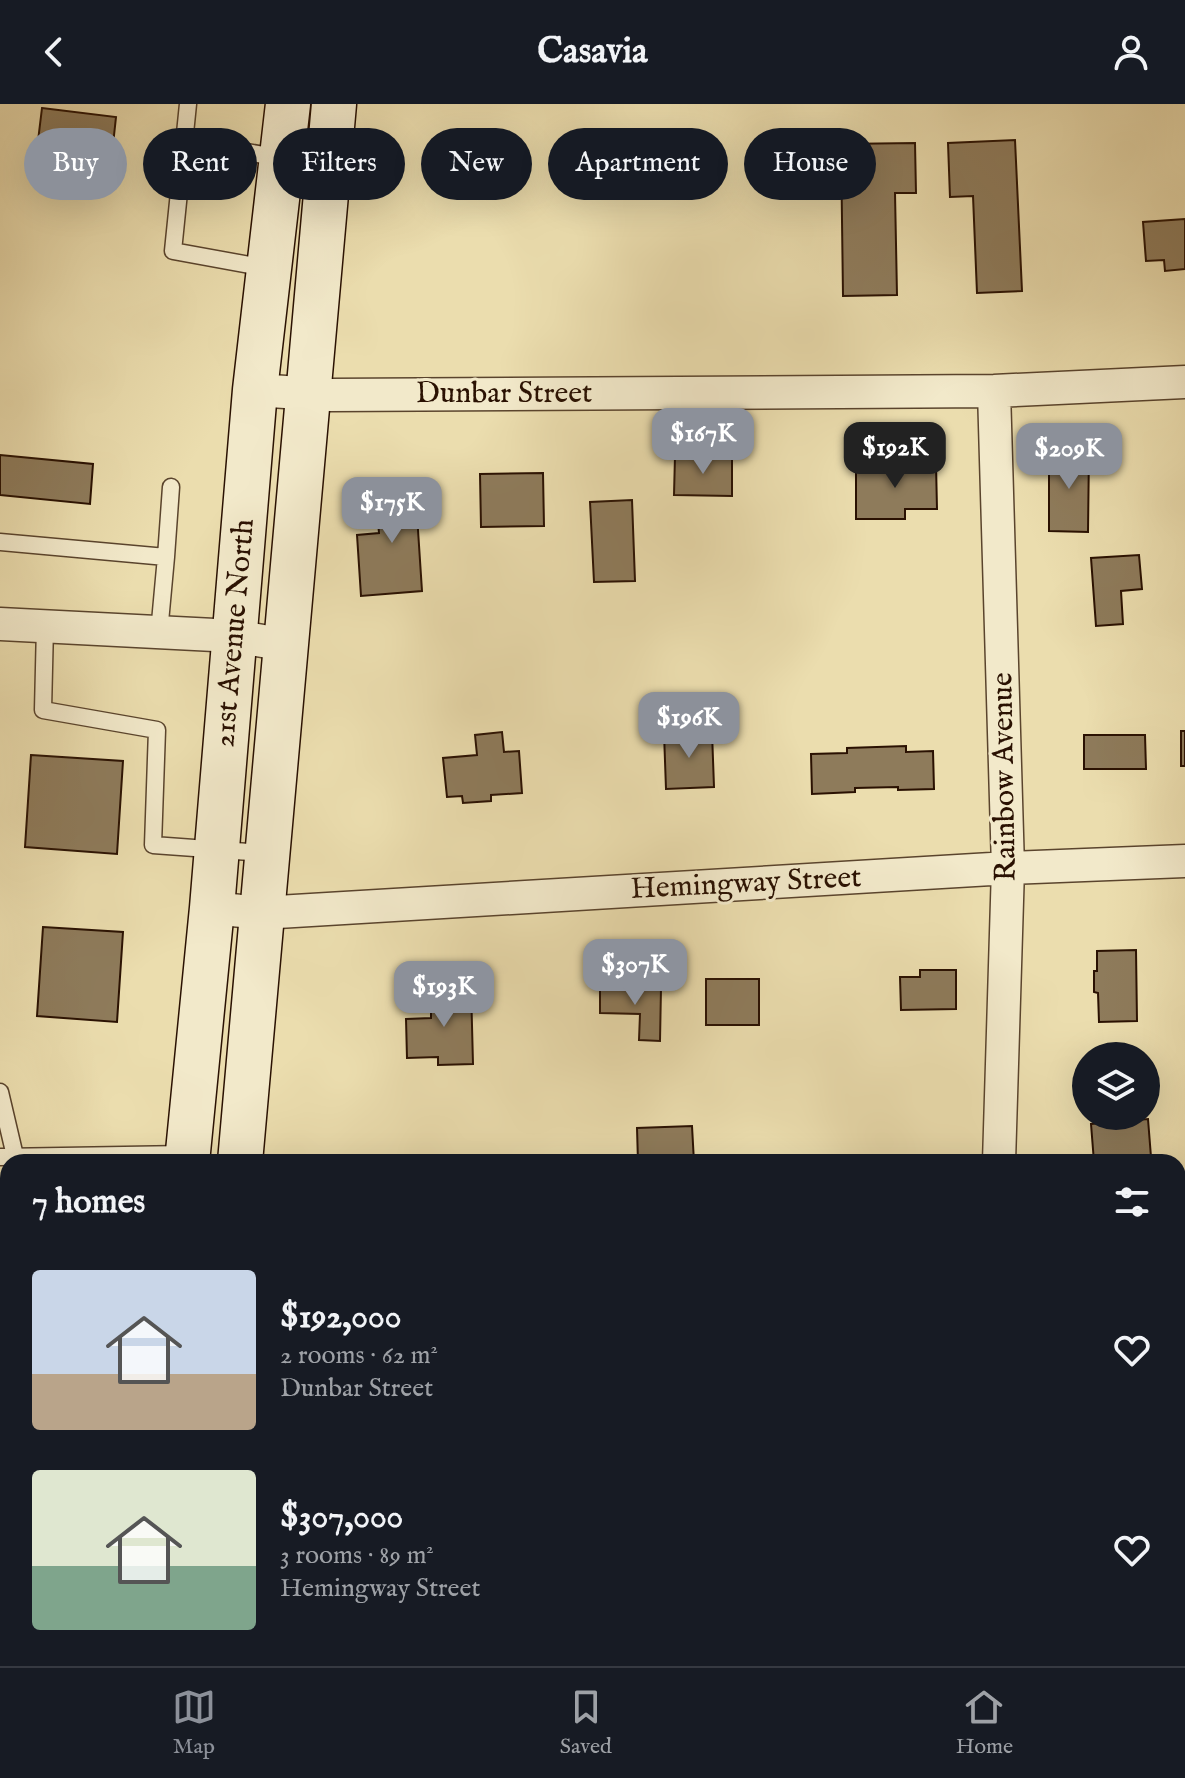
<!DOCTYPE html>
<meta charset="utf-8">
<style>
body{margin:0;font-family:"IM FELL English",serif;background:#20242c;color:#f1f3f6;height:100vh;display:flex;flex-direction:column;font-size:30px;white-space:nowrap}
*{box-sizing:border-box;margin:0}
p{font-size:26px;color:#9ea1a6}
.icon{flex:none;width:44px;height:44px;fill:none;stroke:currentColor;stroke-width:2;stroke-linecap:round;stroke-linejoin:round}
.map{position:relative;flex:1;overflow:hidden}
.panel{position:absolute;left:0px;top:1050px;width:1186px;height:512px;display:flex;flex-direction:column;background:#171b24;border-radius:24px 24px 0 0;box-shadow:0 8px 32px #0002}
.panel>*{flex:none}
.guide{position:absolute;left:24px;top:24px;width:1138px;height:72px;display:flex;gap:16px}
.fabs{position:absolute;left:1072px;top:938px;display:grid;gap:16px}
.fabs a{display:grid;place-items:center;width:88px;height:88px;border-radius:50%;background:#171b24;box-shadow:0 8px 32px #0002;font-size:40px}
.price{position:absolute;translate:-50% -68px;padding:0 18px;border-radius:16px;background:#8c9099;color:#fff;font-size:26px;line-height:52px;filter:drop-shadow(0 2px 4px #0008)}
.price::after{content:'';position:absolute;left:50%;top:48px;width:24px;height:18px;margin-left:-12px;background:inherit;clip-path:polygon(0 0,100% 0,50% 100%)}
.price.active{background:#222;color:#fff}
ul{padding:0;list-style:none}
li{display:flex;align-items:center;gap:24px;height:200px;padding:0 32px}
li span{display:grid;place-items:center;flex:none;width:224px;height:160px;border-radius:8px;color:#555}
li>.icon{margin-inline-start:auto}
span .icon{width:96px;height:96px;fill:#fffc;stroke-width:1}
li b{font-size:34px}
h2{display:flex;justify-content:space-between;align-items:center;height:96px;padding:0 32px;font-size:34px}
.tag{padding:0 28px;border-radius:36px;background:#171b24;box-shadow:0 8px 32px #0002;font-size:28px;line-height:72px}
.tag.active{background:#8c9099;color:#fff}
header{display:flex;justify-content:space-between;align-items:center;height:104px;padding:0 32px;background:#171b24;font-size:36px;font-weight:700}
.tab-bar{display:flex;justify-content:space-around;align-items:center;height:112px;border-top:2px solid #363941;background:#171b24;font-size:22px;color:#9ea1a6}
.tab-bar a{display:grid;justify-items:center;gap:4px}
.tab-bar .active{color:#8c9099}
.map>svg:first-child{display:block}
.building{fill:#8e7b5b;stroke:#2a1102;stroke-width:2}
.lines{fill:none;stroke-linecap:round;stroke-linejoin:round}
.service-casing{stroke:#5a442d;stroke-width:19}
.minor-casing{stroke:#5a442d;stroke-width:35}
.secondary-casing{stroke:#2a1102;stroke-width:47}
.service{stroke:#f2e9ca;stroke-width:16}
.minor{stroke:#f2e9ca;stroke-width:32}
.secondary{stroke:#f2e9ca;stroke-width:44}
.labels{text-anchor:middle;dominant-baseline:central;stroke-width:6;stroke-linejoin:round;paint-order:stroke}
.street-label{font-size:30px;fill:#2a1102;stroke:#f2e9ca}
</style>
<header><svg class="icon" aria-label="back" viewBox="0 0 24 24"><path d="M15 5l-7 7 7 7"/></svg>Casavia<svg class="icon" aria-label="person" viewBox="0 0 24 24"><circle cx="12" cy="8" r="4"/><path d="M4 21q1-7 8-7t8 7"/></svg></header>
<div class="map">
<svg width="1185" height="1562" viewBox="0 0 1185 1562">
<rect width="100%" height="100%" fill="#ebddae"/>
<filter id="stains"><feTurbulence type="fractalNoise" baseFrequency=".0025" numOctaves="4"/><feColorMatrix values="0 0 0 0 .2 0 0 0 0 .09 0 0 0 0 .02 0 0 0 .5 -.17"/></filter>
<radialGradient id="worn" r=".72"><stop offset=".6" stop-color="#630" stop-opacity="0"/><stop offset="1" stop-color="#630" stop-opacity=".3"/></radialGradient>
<!-- building -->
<path class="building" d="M42,4L116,13L110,68L82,65L79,83L33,78Z
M1015,36L1022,187L977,189L973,92L950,93L948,39Z
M915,39L916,89H895L897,191L843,192L841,40Z
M1185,115V165L1165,167L1164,156L1146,157L1143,118Z
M1049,347H1089L1088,428L1049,427Z
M0,351L93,360L90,400L0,391Z
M675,352L732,354V392L674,391Z
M865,360H936L937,405H905V415H856V366H865Z
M543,369L544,422L481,423L480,370Z
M415,380L422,487L361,492L357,431L379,429L375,383Z
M632,396L635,477L594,478L590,398Z
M1139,451L1142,485L1121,487L1123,520L1096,522L1091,454Z
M1181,627H1185V662H1181Z
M502,628L504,648L519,647L522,689L491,691V697L463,699L462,692L447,693L443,654L477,651L475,631Z
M712,628L714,683L666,685L664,629Z
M1084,631H1145L1146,665H1084Z
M906,642V648L933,647L934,685L898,686V683L855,684V688L812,690L811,650L847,649V644Z
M31,651L123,657L117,750L25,743Z
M43,823L123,828L117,918L37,912Z
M1136,846L1137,917L1099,918L1098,889L1094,888V867H1097V847Z
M920,866H956V905L901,906L900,873H920Z
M706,875H759V921H706Z
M600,882L661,884L660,937L639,936L640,910L600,909Z
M437,883H471L473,960L438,961V953L407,954L406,915L431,914V906L437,905Z
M1148,1015L1151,1053L1094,1058L1091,1020Z
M692,1022L694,1058H638L637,1024Z
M8,1170V1231L0,1232V1171Z
M1183,1316H1185V1357H1182Z
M0,1403H8V1456H0Z"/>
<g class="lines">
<!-- service casing -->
<g class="service-casing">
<path id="service" d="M188,0L173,147L266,164
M184,37L281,54
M0,438L166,453L159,529
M166,453L171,383
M45,522L43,606L157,626L153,741L264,749
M0,988L15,1052
M0,1053L186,1050
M0,1117L8,1118
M0,1312H8
M0,1533L8,1537
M62,1554L125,1562
M7,1562L30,1554"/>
</g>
<!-- minor casing -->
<g class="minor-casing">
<path id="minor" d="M255,286L331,291L994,287L1185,278
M994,287L1008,764L999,1058
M0,520L234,532L286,541
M212,804L261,809L1008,764L1185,757
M1178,1220H1185"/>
</g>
<!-- secondary casing -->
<g class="secondary-casing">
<path id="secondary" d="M187,1058L212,804L255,286L288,0
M240,1058L334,0
M140,1562L141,1554
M194,1562L195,1554"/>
</g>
<!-- service -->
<use href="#service" class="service"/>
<!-- minor -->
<use href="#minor" class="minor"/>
<!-- secondary -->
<use href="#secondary" class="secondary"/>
</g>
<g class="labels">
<!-- street labels -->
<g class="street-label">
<text x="504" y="290">Dunbar Street</text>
<text transform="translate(235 529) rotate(-85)">21st Avenue North</text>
<text transform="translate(1005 673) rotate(-91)">Rainbow Avenue</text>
<text transform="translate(746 780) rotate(-3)">Hemingway Street</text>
</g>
</g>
<rect width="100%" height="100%" filter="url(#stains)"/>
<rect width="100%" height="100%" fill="url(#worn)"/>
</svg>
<div class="fabs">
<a><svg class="icon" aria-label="layers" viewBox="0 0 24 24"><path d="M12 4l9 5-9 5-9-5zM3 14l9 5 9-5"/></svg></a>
</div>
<b class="price" style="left:703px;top:372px">$167K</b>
<b class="price active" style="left:895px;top:386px">$192K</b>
<b class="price" style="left:1069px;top:387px">$209K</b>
<b class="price" style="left:392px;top:441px">$175K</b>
<b class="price" style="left:689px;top:656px">$196K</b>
<b class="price" style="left:635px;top:903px">$307K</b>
<b class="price" style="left:444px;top:925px">$193K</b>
<div class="guide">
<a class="tag active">Buy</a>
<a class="tag">Rent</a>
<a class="tag">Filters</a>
<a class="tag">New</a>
<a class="tag">Apartment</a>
<a class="tag">House</a>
</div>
<section class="panel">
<h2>7 homes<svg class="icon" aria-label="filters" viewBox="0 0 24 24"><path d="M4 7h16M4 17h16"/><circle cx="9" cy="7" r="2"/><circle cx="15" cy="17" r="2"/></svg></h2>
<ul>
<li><span style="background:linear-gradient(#c9d6e8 65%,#b9a48a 0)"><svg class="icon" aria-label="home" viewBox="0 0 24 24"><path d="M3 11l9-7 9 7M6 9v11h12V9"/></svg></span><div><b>$192,000</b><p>2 rooms · 62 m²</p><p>Dunbar Street</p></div><svg class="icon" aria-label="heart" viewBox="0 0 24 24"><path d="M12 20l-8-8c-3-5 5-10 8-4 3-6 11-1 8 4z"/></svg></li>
<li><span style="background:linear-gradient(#dfe7d0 60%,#7fa58c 0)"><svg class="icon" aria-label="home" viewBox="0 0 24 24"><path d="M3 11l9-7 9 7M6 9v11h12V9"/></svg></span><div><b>$307,000</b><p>3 rooms · 89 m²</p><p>Hemingway Street</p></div><svg class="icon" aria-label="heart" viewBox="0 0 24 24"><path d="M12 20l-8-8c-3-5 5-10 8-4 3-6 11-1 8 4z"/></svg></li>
</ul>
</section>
</div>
<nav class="tab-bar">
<a class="active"><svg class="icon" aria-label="map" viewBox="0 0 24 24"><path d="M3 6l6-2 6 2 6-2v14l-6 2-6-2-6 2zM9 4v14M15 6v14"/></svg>Map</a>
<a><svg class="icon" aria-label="saved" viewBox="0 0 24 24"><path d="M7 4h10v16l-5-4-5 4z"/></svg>Saved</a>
<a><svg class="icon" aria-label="home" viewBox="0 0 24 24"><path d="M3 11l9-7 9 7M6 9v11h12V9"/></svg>Home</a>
</nav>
